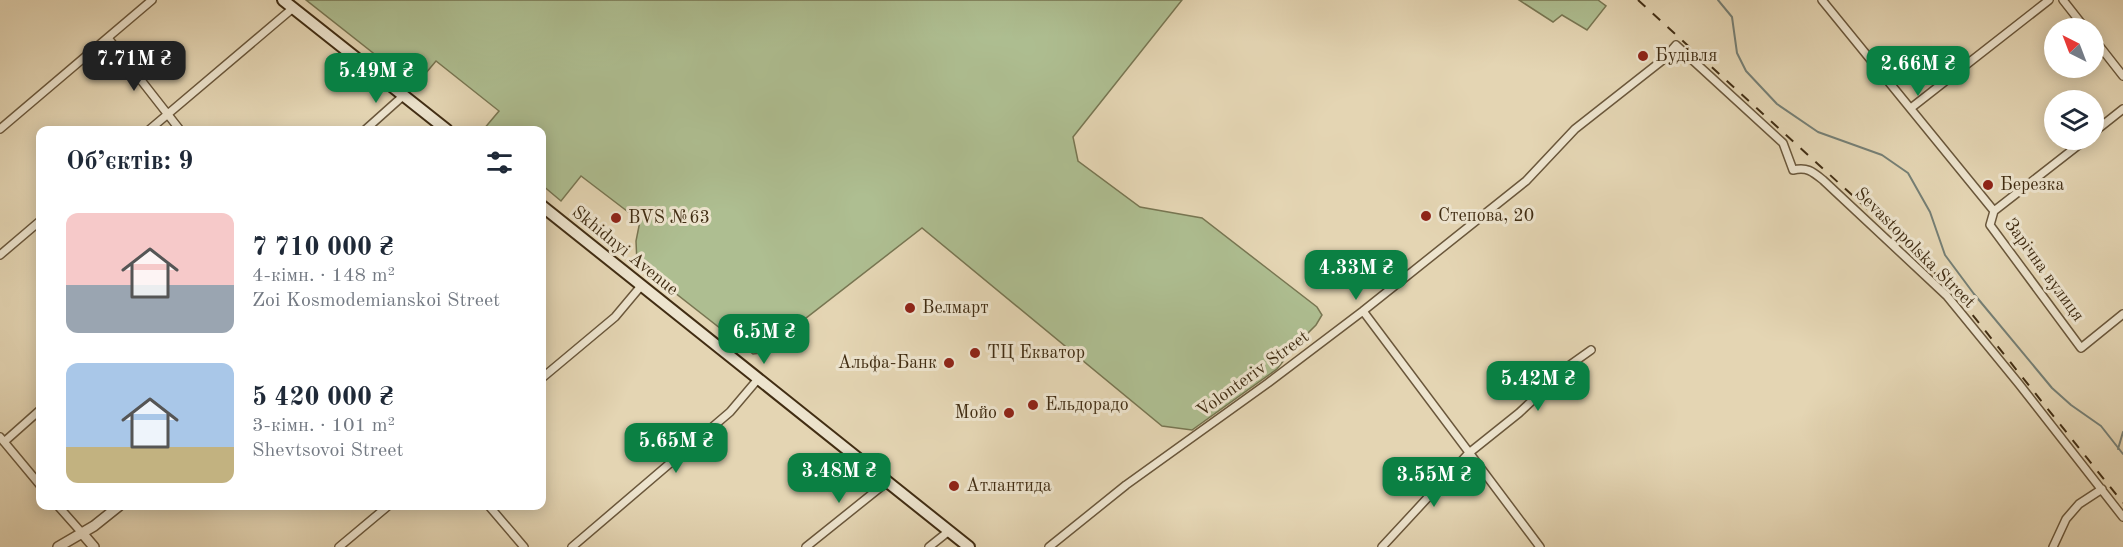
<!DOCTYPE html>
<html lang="uk">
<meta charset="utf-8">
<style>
body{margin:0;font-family:"Old Standard TT",serif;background:#f2f2f3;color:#1f2937;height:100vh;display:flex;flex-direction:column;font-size:22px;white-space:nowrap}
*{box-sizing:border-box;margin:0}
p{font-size:20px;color:#747a83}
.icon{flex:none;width:33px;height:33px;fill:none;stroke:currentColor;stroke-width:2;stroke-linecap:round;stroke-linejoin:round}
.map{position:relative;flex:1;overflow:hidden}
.panel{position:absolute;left:36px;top:126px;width:510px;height:384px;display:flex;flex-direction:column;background:#fff;border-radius:12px;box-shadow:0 3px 15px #0003}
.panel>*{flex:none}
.needle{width:39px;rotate:318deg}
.tools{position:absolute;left:2044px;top:18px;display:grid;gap:12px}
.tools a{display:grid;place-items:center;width:60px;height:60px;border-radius:50%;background:#fff;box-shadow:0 3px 15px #0003;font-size:30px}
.price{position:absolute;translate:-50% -51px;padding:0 14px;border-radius:12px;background:#0b8043;color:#fff;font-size:20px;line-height:39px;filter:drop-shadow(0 2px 3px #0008)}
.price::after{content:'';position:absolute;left:50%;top:36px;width:18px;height:14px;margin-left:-9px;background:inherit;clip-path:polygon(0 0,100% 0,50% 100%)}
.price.active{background:#222;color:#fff}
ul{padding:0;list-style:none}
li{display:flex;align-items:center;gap:18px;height:150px;padding:0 30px}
li span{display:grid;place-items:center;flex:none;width:168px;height:120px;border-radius:12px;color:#555}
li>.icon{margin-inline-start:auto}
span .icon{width:72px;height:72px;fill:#fffc;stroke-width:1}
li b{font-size:26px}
h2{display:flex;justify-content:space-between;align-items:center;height:72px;padding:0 30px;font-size:26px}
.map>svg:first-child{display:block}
.green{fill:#aebe91;stroke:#787652;stroke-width:1.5}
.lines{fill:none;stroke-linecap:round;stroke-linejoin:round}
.stream{stroke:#757f75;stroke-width:2}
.minor-casing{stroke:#6a573b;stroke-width:10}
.tertiary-casing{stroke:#6a573b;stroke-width:12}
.secondary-casing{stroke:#412d13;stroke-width:14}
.minor{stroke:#ede4ce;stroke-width:7}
.tertiary{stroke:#ede4ce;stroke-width:9}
.secondary{stroke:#ede4ce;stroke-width:10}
.rail{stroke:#412d13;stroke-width:2;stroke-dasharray:10 10;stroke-linecap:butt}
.poi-dot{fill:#8f2418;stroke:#ede4ce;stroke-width:2}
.labels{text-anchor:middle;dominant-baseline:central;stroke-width:6;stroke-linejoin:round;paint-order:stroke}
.poi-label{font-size:18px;fill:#412d13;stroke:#ede4ce;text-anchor:start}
.street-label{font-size:18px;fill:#412d13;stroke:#ede4ce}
</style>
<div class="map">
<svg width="2123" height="547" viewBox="0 0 2123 547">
<rect width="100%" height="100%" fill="#e4d5b3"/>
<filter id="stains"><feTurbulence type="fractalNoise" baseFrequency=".00333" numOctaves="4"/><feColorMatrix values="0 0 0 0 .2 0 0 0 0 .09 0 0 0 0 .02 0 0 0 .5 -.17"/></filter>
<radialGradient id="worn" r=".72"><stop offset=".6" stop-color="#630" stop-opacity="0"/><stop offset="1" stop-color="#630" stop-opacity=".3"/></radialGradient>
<!-- green -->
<path class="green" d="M306,0H1182L1073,137L1078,161L1140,207L1202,218L1317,307L1322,315L1316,325L1297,344L1277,369L1192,430L1162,426L922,228L761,353L753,354L637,263L636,241L640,221L581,176L561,201L542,185V130H483L499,111L436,61L415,86Z
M1519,0H1598L1606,6L1587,30L1562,15L1553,22Z"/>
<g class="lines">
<!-- stream -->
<path class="stream" d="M1718,0L1732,17L1737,53L1746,71L1777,104L1818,132L1882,155L1908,173L1930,212L1945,255L1974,294L2052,388L2071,405L2101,426L2123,454
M2118,449L2123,432"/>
<!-- minor casing -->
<g class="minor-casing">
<path id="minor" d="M1822,0L1994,211
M2063,0L2085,28
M108,38L180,130
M2094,39L2123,76
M1911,108L2049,0
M0,129L152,0
M149,130L293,8
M365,130L403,96
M2094,132L2123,109
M1994,211L1990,225L2081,348L2123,314
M1994,211L2085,140
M0,255L40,221
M1363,311L1540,547
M542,378L615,317L641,286
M0,437L40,485
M4,442L40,410
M58,506L82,533
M489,506L524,547
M339,547L388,506
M572,547L730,412L758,379
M806,547L887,482
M929,547L949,531
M1049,547L1126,485L1268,383L1363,311L1526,181L1575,129L1664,59L1676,45L1783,143L1793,170C1807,167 1812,171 1823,180L1947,296L2019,384L2123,517
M1382,547L1469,453L1519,413L1535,398L1553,377L1591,350
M2053,547L2066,519L2079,504L2102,489"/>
</g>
<!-- tertiary casing -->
<g class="tertiary-casing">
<path id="tertiary" d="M82,533L94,547
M58,547L94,526L119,506"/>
</g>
<!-- secondary casing -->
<g class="secondary-casing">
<path id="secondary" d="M283,0L447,130
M542,206L969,547"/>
</g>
<!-- minor -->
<use href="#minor" class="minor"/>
<!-- tertiary -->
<use href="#tertiary" class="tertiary"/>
<!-- secondary -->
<use href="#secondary" class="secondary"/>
<!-- rail -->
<path class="rail" d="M1638,0L1920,257L1967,308L2123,503"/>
</g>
<!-- markers -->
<g class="poi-dot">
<circle cx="1643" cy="56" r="6"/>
<circle cx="1988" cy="185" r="6"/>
<circle cx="1426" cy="216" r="6"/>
<circle cx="616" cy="218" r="6"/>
<circle cx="910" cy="308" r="6"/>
<circle cx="975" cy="353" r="6"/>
<circle cx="949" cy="363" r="6"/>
<circle cx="1033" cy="405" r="6"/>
<circle cx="1009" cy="413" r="6"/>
<circle cx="954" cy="486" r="6"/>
</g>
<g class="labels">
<!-- poi labels -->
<g class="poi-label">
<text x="1655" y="56">Будівля</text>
<text x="2000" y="185">Березка</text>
<text x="1438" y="216">Степова, 20</text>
<text x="628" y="218">BVS №63</text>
<text x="922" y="308">Велмарт</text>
<text x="987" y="353">ТЦ Екватор</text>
<text x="937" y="363" text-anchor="end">Альфа-Банк</text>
<text x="1045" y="405">Ельдорадо</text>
<text x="997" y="413" text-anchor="end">Мойо</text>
<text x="966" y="486">Атлантида</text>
</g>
<!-- street labels -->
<g class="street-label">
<text transform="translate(1915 248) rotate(45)">Sevastopolska Street</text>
<text transform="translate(625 251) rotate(39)">Skhidnyi Avenue</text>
<text transform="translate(2044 270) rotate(54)">Зарічна вулиця</text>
<text transform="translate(1253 374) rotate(-36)">Volonteriv Street</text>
</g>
</g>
<rect width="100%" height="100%" filter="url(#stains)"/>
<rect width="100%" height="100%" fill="url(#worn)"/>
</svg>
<div class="tools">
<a><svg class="needle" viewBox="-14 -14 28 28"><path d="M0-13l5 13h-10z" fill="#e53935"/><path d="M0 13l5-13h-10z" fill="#747a83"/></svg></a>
<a><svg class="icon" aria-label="layers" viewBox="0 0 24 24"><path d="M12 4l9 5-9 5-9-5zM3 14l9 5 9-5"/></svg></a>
</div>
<b class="price active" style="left:134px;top:92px">7.71M ₴</b>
<b class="price" style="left:1918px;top:97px">2.66M ₴</b>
<b class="price" style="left:376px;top:104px">5.49M ₴</b>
<b class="price" style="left:1356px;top:301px">4.33M ₴</b>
<b class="price" style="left:764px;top:365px">6.5M ₴</b>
<b class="price" style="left:1538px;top:412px">5.42M ₴</b>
<b class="price" style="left:676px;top:474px">5.65M ₴</b>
<b class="price" style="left:839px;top:504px">3.48M ₴</b>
<b class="price" style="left:1434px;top:508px">3.55M ₴</b>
<section class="panel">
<h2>Об’єктів: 9<svg class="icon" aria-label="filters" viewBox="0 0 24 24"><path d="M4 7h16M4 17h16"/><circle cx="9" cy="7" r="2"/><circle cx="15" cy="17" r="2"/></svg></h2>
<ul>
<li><span style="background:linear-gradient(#f6c9c9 60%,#9aa5b1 0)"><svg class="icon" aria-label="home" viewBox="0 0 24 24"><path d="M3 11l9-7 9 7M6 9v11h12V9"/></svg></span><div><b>7 710 000 ₴</b><p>4-кімн. · 148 m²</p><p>Zoi Kosmodemianskoi Street</p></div></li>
<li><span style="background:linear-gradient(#a9c7e8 70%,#c2b280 0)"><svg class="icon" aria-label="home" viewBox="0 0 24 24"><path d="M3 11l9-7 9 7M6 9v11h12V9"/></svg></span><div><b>5 420 000 ₴</b><p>3-кімн. · 101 m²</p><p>Shevtsovoi Street</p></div></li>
</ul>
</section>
</div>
